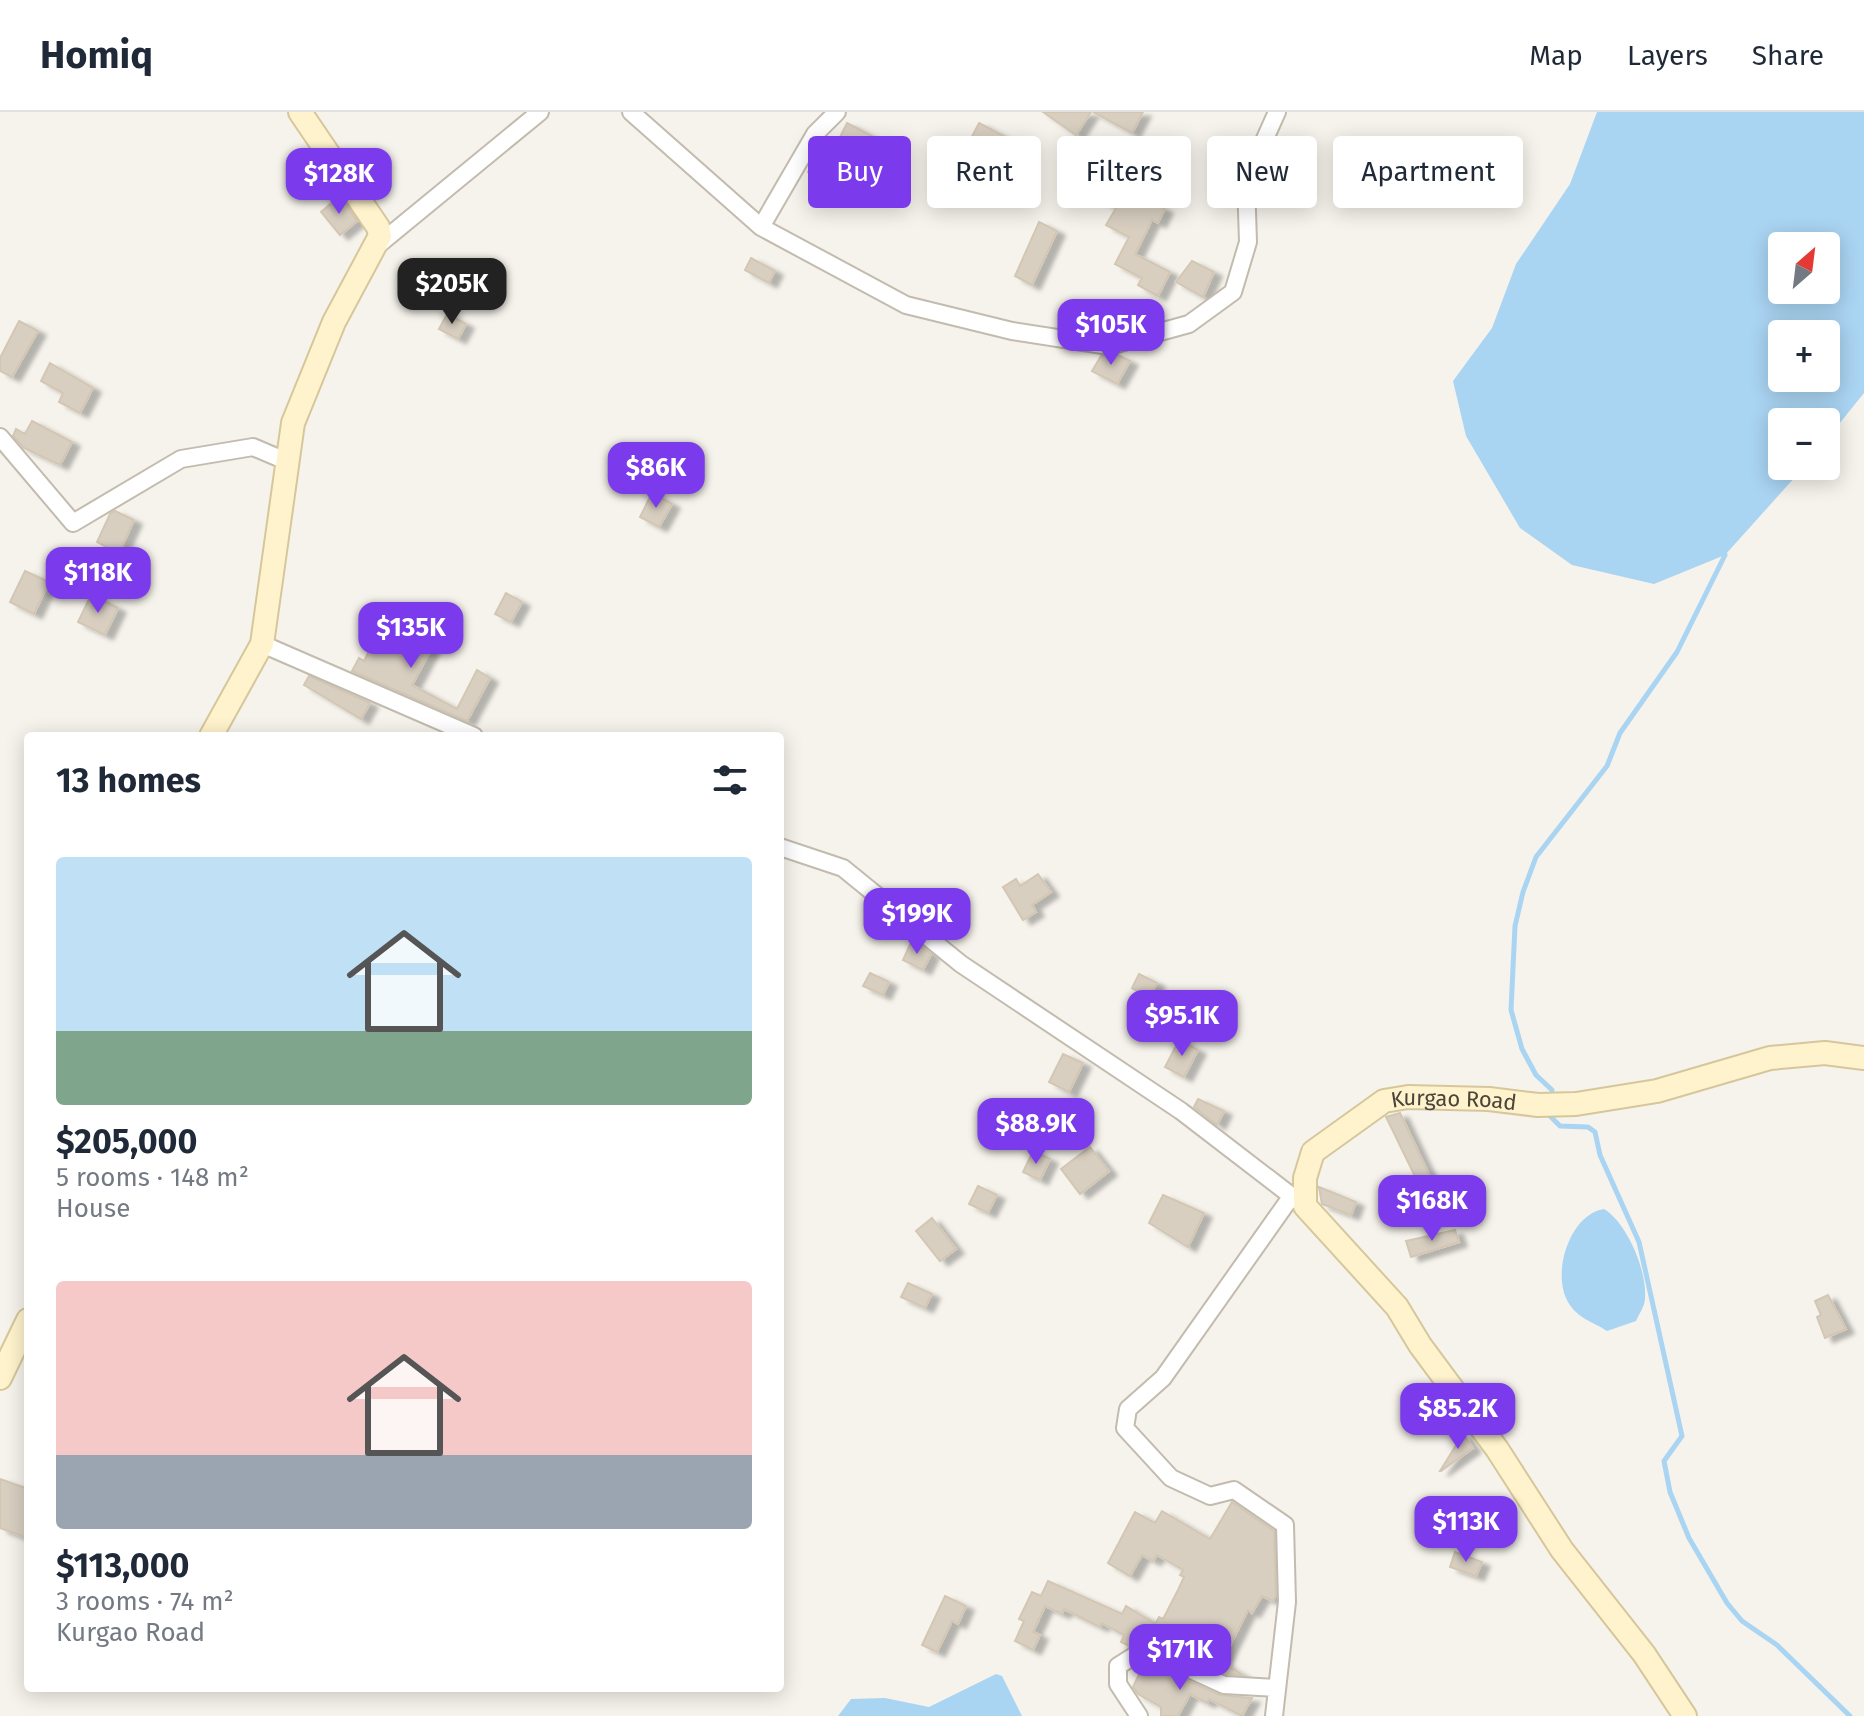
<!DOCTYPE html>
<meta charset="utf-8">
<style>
body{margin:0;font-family:"Fira Sans",sans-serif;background:#f6f6f7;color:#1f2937;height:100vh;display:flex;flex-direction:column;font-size:30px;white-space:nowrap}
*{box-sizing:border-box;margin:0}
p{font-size:26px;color:#747a83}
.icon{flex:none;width:44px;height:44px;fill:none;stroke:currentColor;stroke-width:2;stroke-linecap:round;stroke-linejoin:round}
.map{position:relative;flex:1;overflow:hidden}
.details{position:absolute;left:24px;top:620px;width:760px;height:960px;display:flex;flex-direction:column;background:#fff;border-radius:8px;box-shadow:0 4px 20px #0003}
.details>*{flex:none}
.guide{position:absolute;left:808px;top:24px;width:760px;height:72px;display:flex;gap:16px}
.needle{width:52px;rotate:28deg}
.controls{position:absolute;left:1768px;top:120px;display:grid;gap:16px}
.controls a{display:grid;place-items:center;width:72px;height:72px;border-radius:8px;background:#fff;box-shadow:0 4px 20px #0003;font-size:40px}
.price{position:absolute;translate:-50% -68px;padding:0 18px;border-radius:16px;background:#7c3aed;color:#fff;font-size:26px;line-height:52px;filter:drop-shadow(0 2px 4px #0008)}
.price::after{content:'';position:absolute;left:50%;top:48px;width:24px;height:18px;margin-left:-12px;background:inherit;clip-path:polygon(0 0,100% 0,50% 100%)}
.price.on{background:#222;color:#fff}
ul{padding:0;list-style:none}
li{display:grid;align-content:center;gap:16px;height:424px;padding:0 32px}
li span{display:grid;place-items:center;height:248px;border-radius:8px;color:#555}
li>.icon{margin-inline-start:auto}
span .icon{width:144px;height:144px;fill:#fffc;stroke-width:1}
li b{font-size:34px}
h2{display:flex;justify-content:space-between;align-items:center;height:96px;padding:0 32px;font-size:34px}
.chip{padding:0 28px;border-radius:8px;background:#fff;box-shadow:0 4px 20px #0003;font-size:28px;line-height:72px}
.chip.on{background:#7c3aed;color:#fff}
header{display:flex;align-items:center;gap:48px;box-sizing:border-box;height:112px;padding:0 40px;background:#fff;border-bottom:2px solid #e0e1e3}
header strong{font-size:38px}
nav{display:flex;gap:44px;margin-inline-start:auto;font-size:28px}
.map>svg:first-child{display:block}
.water{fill:#a9d4f2;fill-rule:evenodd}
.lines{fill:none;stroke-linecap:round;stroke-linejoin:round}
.stream{stroke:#a9d4f2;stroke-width:5}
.building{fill:#d8cfc1;stroke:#d3c7b4;stroke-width:2;filter:url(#shadow)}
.street-casing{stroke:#c2bbae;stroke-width:20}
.secondary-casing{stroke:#d6c79b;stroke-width:26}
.street{stroke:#fff;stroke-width:16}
.secondary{stroke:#fff3cd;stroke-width:22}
.labels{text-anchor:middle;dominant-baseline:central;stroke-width:8;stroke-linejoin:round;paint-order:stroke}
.street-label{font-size:22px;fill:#4b4439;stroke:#fff}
</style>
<header>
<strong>Homiq</strong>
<nav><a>Map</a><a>Layers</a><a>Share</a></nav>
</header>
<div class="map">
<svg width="1864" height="1604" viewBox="0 0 1864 1604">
<defs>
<filter id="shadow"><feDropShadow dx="8" dy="4.5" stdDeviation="2" flood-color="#0004"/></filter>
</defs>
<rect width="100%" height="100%" fill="#f6f3ec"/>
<!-- water -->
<path class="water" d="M1597,0H1864V281L1826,328V310H1782V354H1805L1725,443L1654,472L1572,453L1520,416L1466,324L1453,269L1492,216L1516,152L1570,72ZM1782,134H1826V178H1782ZM1782,222H1826V266H1782Z
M1604,1097C1627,1111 1647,1158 1645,1186C1645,1194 1639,1202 1636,1209L1607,1219C1592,1209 1578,1207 1568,1190C1551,1161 1570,1102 1604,1097Z
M996,1562L1002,1564L1022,1604H838L851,1587L885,1586L929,1595Z"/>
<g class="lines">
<!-- stream -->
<path class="stream" d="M1552,978L1536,963L1522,937L1511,898L1515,814L1523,780L1536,745L1607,654L1620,621L1677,540L1725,443
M1550,1004L1560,1014L1588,1015L1595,1020L1600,1043L1639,1130L1682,1324L1664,1349L1670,1380L1689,1426L1727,1491L1742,1509L1777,1533L1850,1604"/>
</g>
<!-- building -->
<path class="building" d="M1043,0H1091L1076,23Z
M1093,0H1143L1132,21Z
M847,11L872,24L865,38L840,25Z
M979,11L1013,29L1000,54L966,36Z
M1072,26L1115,49L1123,34L1152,53L1136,82L1165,97L1158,111L1152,108L1135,142L1170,160L1158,184L1138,173L1142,166L1115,152L1129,125L1106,113L1116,96L1081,77L1086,66L1059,51Z
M823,32L840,41L825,69L808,60Z
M340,84L357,109L340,123L321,100Z
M1039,110L1057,119L1032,173L1015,164Z
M751,146L775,159L769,171L745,158Z
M1192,149L1214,160L1203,185L1176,170Z
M447,202L466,212L458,227L439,217Z
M19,209L38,219L12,265L0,259V246Z
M1118,243L1130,249L1117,272L1092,259L1101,244Z
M50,251L93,276L80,301L59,290L63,281L41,269Z
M32,309L72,330L60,353L24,336L13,324L16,317L25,322Z
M652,381L672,392L659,415L640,405Z
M115,399L134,408L119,441L97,430L110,402Z
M25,459L49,470L34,502L10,490Z
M506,481L522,490L511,510L495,502Z
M91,483L118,496L105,523L78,510Z
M383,512L405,524L408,516L420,522L417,529L432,536L412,573L457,597L477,558L490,566L467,609L352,559L359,546L364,549Z
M309,564L370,591L361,607L304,573Z
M1038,762L1051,780L1032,793L1036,800L1023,808L1003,775L1016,767L1020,774Z
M912,828L931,842L923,858L903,848Z
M870,861L889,870L883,883L863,874Z
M1139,862L1157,871L1149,886L1132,876Z
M1143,889L1162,899L1151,920L1132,910Z
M1179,928L1198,938L1184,965L1165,955Z
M1063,942L1083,951L1069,980L1049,970Z
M1198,987L1224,999L1217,1013L1194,995Z
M1400,1001L1435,1075L1423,1081L1386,1005Z
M1090,1035L1109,1059L1080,1082L1061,1057Z
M1033,1039L1050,1047L1040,1068L1023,1060Z
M978,1074L997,1083L988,1101L969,1092Z
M1319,1075L1356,1090L1351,1103L1322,1092Z
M1163,1083L1204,1101L1188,1135L1149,1111Z
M932,1106L956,1137L940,1149L916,1119Z
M1455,1118L1459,1130L1411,1145L1406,1129Z
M908,1171L932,1182L925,1196L901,1185Z
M1828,1183L1846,1217L1825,1226L1817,1205L1821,1203L1815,1189Z
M1463,1322L1473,1336L1441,1359H1440Z
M0,1367L28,1377V1426L0,1416Z
M1232,1390L1274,1419L1276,1483L1273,1489L1262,1484L1252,1501L1248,1498L1222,1550L1243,1563L1227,1562L1172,1537L1174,1528L1153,1516L1159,1505L1163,1507L1178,1478L1184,1465L1180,1463L1183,1458L1157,1443L1153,1449L1142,1443L1130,1464L1108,1451L1135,1400L1155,1411L1162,1399L1210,1427Z
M1455,1440L1482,1450L1476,1464L1450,1455Z
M1048,1469L1122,1502L1126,1494L1154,1511L1145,1526L1129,1534L1121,1530L1124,1523L1102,1511L1100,1515L1064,1497L1062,1502L1045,1494L1033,1520L1040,1523L1033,1538L1015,1529L1024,1509L1019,1507L1032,1480L1041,1484Z
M945,1484L966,1494L958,1512L952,1509L937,1540L922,1533Z
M1145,1550L1220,1583L1252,1586L1242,1604L1209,1587L1207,1591L1190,1582L1178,1604H1161V1595L1138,1582L1133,1575Z"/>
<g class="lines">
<!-- street casing -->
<g class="street-casing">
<path id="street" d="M631,0L761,115L906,193L1012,219L1109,234L1189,212L1233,180L1248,130L1246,69L1277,0
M761,115L815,22L837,0
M378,133L540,0
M0,325L73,411L181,347L253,335L286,349
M262,532L474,624
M780,735L843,756L961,852L1181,999L1298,1089
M1139,1604L1118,1572V1554L1145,1537L1224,1573L1277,1576
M1274,1604L1287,1490L1285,1413L1234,1378L1210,1384L1171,1366L1125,1316L1128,1297L1163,1266L1291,1085"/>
</g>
<!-- secondary casing -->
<g class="secondary-casing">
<g id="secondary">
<path d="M211,624L262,532L293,311L334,210L380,124L378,115L300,0"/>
<path d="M0,1266L28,1208"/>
<path id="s1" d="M1685,1604L1644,1542L1562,1438L1497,1337L1420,1233L1397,1195L1305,1094V1066L1313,1040L1384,989L1408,985L1489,987L1538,993L1576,992L1657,979L1770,946L1825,941L1864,946"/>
</g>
</g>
<!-- street -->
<use href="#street" class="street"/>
<!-- secondary -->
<use href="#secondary" class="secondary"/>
</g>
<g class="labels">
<!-- street labels -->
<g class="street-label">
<text stroke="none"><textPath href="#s1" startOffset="850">Kurgao Road</textPath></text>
</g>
</g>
</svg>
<div class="controls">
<a><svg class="needle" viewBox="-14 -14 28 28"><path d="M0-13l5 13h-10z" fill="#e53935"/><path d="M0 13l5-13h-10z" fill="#747a83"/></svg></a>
<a>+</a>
<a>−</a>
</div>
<b class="price" style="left:339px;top:104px">$128K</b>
<b class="price on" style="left:452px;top:214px">$205K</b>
<b class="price" style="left:1111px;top:255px">$105K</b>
<b class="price" style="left:656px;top:398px">$86K</b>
<b class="price" style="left:98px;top:503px">$118K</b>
<b class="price" style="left:411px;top:558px">$135K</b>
<b class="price" style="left:917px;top:844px">$199K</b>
<b class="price" style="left:1182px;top:946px">$95.1K</b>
<b class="price" style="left:1036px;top:1054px">$88.9K</b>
<b class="price" style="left:1432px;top:1131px">$168K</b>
<b class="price" style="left:1458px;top:1339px">$85.2K</b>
<b class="price" style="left:1466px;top:1452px">$113K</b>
<b class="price" style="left:1180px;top:1580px">$171K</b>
<div class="guide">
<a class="chip on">Buy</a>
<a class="chip">Rent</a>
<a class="chip">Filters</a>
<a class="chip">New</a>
<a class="chip">Apartment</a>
</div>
<section class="details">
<h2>13 homes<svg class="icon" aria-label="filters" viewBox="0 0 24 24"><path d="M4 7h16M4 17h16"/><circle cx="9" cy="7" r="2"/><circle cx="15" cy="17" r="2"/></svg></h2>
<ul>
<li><span style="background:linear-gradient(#bfe0f5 70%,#7fa58c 0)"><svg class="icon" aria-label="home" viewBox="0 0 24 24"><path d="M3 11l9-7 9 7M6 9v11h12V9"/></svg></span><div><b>$205,000</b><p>5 rooms · 148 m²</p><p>House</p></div></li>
<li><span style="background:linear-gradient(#f6c9c9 70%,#9aa5b1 0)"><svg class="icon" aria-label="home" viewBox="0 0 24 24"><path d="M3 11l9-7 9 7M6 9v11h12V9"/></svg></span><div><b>$113,000</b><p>3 rooms · 74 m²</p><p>Kurgao Road</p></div></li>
</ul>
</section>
</div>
